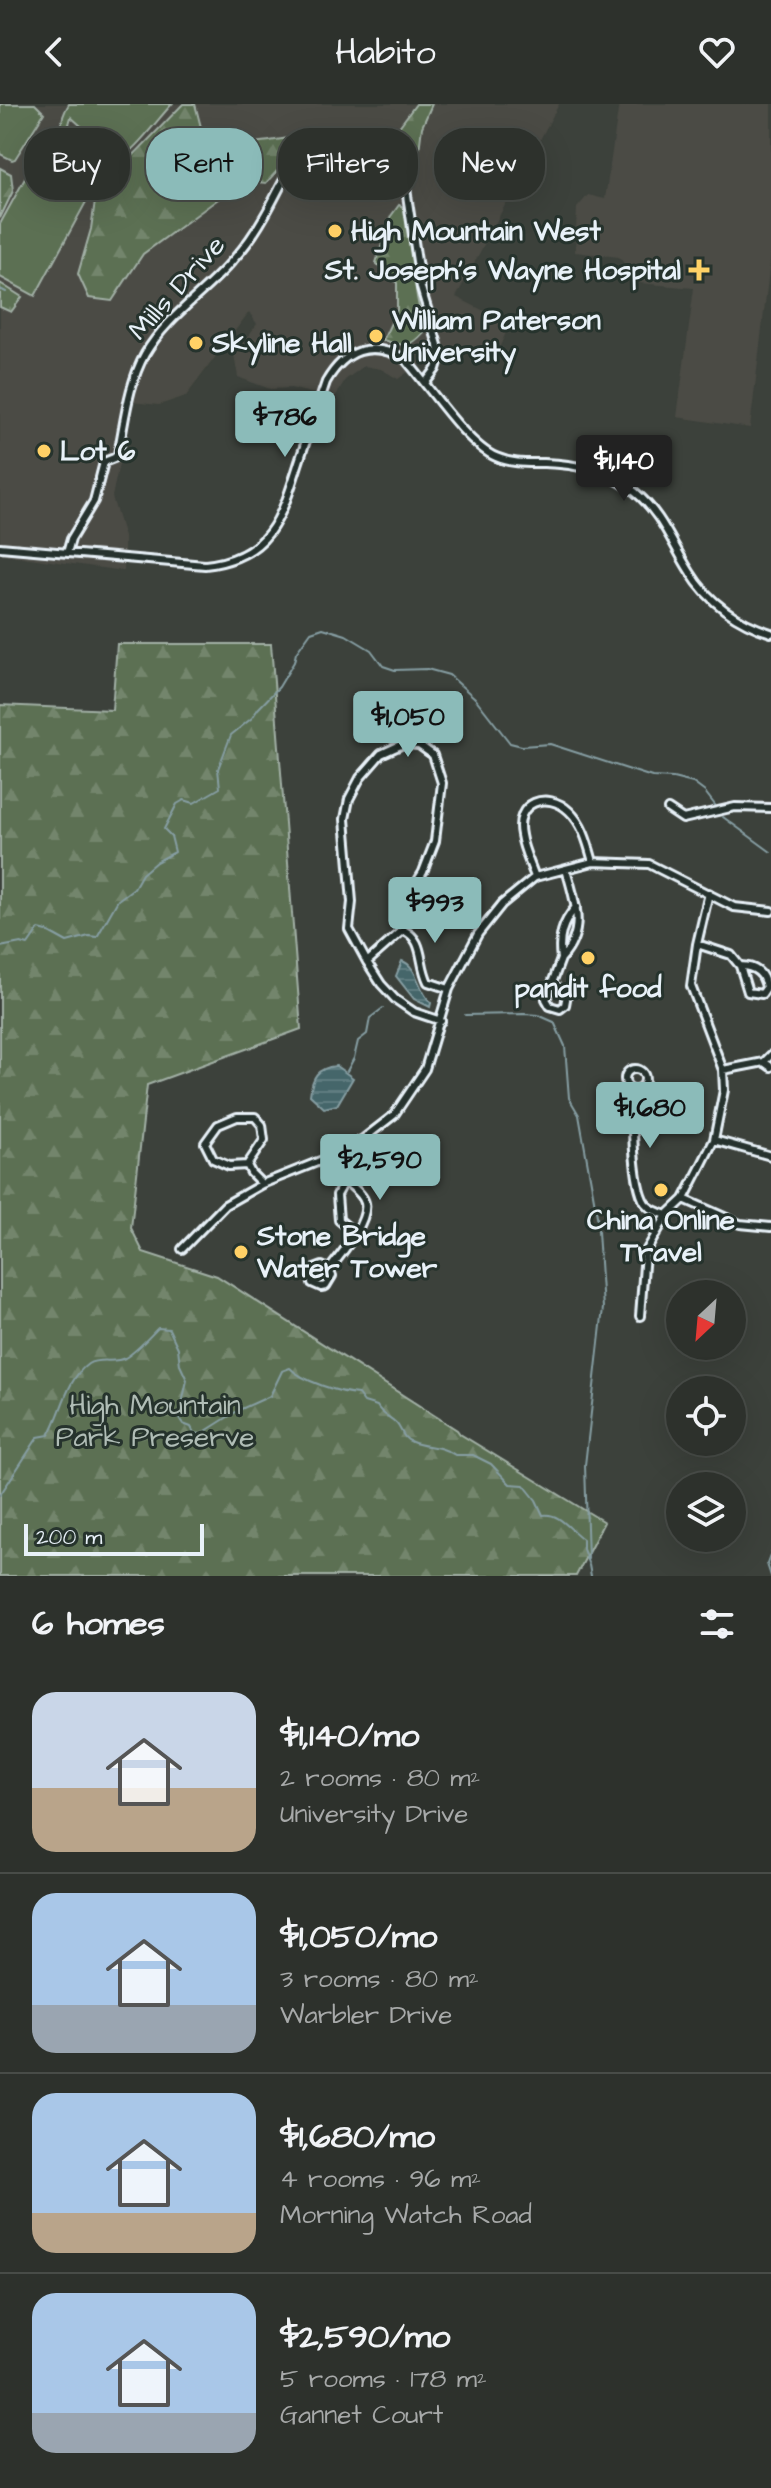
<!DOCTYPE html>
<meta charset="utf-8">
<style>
body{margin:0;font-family:"Architects Daughter",sans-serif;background:#393d38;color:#f1f3f6;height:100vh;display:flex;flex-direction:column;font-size:30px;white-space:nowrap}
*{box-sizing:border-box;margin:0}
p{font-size:26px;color:#a7a9a9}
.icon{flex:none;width:44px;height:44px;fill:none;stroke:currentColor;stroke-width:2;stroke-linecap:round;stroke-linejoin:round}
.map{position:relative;height:1472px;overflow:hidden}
.sheet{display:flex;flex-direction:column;background:#2d312c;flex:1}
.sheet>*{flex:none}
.guide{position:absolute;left:24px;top:24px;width:724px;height:72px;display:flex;gap:16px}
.needle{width:52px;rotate:206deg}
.controls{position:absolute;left:666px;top:1176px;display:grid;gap:16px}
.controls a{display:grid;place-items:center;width:80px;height:80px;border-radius:50%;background:#2d312c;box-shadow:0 8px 32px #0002,0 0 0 2px #484c48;font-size:40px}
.scale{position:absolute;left:24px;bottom:20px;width:180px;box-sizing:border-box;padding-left:8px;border:4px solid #e8f1f8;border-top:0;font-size:22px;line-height:28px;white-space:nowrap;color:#e8f1f8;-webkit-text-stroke:6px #26332d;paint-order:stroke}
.price{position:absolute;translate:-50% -68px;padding:0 18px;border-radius:8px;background:#8bbbb9;color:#111;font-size:26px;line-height:52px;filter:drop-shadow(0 2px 4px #0008)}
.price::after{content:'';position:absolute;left:50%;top:48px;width:24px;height:18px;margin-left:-12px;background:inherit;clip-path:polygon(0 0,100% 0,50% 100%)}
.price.on{background:#222;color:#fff}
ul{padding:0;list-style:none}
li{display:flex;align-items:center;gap:24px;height:200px;padding:0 32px}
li+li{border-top:2px solid #484c48}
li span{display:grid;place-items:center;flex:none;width:224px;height:160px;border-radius:24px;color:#555}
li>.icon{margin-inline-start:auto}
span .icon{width:96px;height:96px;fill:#fffc;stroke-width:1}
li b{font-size:34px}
h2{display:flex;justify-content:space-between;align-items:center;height:96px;padding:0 32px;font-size:34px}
.chip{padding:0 28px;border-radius:32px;background:#2d312c;box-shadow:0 8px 32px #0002,0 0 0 2px #484c48;font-size:28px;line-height:72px}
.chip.on{background:#8bbbb9;color:#111}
header{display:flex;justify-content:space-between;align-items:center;height:104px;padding:0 32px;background:#2d312c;font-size:36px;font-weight:600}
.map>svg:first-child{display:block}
.built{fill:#4b4b45}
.forest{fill:url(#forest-firs);stroke:#a2b0a6;stroke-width:2}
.pitch{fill:#5c7053;stroke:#a2b0a6;stroke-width:2;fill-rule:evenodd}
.water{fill:url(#water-rules);stroke:#869ea3;stroke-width:2}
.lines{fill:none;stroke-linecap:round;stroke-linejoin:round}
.stream{stroke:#869ea3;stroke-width:2}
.street-casing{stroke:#e8f1f8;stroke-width:12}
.street{stroke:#26332d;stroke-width:6}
.poi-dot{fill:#ffd166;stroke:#26332d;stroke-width:3}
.labels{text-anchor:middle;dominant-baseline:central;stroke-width:6;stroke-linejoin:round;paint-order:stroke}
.poi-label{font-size:28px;font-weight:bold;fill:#e8f1f8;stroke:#26332d;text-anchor:start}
.street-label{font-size:28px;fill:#e8f1f8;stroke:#26332d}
.park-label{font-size:28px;fill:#b0bdb6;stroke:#26332d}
</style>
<header><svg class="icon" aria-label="back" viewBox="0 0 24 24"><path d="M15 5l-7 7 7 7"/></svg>Habito<svg class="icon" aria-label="heart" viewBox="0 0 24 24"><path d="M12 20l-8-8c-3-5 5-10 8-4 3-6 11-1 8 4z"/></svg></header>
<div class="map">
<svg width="771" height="1472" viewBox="0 0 771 1472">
<defs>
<pattern id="forest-firs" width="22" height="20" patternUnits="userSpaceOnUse" patternTransform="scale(2)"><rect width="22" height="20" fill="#5c7053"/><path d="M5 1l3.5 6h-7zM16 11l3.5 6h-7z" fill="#73856c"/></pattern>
<pattern id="water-rules" width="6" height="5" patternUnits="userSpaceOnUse" patternTransform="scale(2)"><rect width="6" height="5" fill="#44666a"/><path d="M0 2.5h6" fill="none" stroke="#5f7c80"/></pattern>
</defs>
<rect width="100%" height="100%" fill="#3c413b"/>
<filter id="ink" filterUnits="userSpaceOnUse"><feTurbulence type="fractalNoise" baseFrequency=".0125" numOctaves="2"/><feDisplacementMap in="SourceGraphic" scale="16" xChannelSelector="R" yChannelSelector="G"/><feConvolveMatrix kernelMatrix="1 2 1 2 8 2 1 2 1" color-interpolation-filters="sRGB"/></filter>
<g filter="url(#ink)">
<!-- built -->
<path class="built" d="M0,0H559L456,193L510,220L493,257L462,243L438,247L398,275L381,265L364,262L345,276L334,295L291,284L270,285L238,273L234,251L257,220L249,208L186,292L159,301L132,298L112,393L124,433V467L0,450Z
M619,0H771V150L750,324L677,313L694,184L639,179L619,153L575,148L577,104L588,91L605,95Z"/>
<!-- forest -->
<path class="forest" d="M183,0H195L203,31C231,44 259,39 289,34L292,43L288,55L266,79L257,78L237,69L227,71L221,93L143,150L112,197L89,194L78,170L91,125L96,90Z
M416,0H432L422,23L419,47L410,63L390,35Z
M354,34C375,40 385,47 395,68L385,72L377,58L368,55C349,65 321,85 300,78C298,46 327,38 354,34Z
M0,64L11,70L13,87L0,114Z
M399,101L405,104L417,193L424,228C409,245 404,242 383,236L397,206V179L376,159L391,112Z
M0,179L22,193L11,208L0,203Z
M117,540H271L301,925L147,981L131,1124L143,1148L217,1172L457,1326L460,1330L604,1418L576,1472H0V601L112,606Z"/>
<!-- pitch -->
<path class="pitch" d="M0,0H35L44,9L15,55L12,56L0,50Z
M69,0H172C157,16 133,50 114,59C76,76 47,33 69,0ZM71,13L112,50V51C87,61 61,40 71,13Z
M29,67L86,98L35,192L0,173V120Z"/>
<!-- water -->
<path class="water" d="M402,857C418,862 417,885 431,899L430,903L414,895L396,872Z
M336,962L353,974L337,1001L324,1004L310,991C312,973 317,964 336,962Z"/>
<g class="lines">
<!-- stream -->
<path class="stream" d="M0,185L6,188
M723,713L771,748
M0,843L21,839L28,841L39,825L47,827L67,838L89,832L97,833L118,796L134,784L142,770L156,758L175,748L171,732L164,725L177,700L184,696L194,699L220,684L218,665L231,631L252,614L258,605L279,583L294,558L296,549L311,528L323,524L346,531L371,546L383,562L395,566L427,565L449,571L475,594L510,639L522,642L550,640L652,673L673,674L693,679L705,688L715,701
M465,911L524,910L538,911L554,918L565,942L569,994L579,1011L597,1112L603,1204L585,1361L588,1455
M347,967L354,954L358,937L367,930L370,914L383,904
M0,1391L38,1333L49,1331C62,1309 66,1276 88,1260C99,1253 114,1260 125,1254C137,1247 148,1234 158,1224L169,1225L178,1244L180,1261L187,1276L179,1314L183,1320L191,1323L194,1329L201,1330L239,1306L270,1292L282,1267L290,1264C302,1277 340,1289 358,1290L364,1298L377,1302C382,1311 389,1312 396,1319C402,1325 402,1335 412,1338C427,1344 441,1341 455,1351H473L491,1360L510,1380L524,1381L536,1396L543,1411C559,1408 570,1426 583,1435V1445L588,1459
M589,1461L591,1472
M771,1472L767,1460L771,1449"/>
<!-- street casing -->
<g class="street-casing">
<path id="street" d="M0,443L205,461C269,454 281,415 298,361C307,333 317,305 326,278C345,245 372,236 405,255C429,282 466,340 496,353C512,360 527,359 544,359C578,360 608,367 635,388C662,410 672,440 690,468C708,498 738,519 771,529
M67,449L71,435L94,397L104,358L114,354L118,350C125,317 128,280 145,250C167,212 205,189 233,156C245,143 256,127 265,111C289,70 302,18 363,30C385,35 396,51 404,71L421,184L438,241L439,255L436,265L426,278
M668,705L683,715L735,703L771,704
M566,765C575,798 587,827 561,855C558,834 562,819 576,803
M535,773C530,759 523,745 521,731C514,698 547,686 569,707C583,720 588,740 593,758
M403,826C425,836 418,858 428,878L449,885
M697,840L731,851L740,862
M367,858L403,826L411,788L423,768L435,737L442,679L433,651L419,641L403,640L381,650L360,674L349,695L345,715L352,798L349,825L367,858L381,880L395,895L414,908L441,917
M740,862C754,862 764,868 766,884L762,890L748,888Z
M552,880L567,890L565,901L560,905L550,902L546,895L548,890L561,855
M771,951L764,958L771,963
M625 975a10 10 0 1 1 20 0a10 10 0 1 1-20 0Z
M723,966L764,958
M633,985C632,1009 632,1079 645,1099C650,1106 660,1109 667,1111
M237,1013H255L262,1021L264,1036L247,1061L229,1062L213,1055L205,1039L218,1021Z
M714,1036L771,1052
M247,1061L251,1069L262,1080
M345,1076L337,1091L339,1116L355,1129
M684,1095L740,1120L771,1123
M182,1145L225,1101L262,1080L330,1053L363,1035L394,1011L425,965L449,885L478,830L502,800L535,773L593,758L649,760L734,803L771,807
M329,1166L332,1172L326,1182L321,1183L312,1179L311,1171L314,1165L322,1162L329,1166C340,1151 369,1118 365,1099C363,1089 351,1083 344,1075C339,1068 335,1060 330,1053
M640,1212L645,1149L667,1111L684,1095L701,1062L714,1036L724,986L723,966L691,882L697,840L709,789"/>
</g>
<!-- street -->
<use href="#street" class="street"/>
</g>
</g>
<!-- markers -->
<g class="poi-dot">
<circle cx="335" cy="127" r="8"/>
<path d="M695 154h8v8h8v8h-8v8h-8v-8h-8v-8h8z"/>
<circle cx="376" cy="232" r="8"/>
<circle cx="196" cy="239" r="8"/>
<circle cx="44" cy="347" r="8"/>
<circle cx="588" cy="854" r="8"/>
<circle cx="661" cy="1086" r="8"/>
<circle cx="241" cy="1148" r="8"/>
</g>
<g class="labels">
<!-- poi labels -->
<g class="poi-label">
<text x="351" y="127">High Mountain West</text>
<text x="681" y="166" text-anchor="end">St. Joseph's Wayne Hospital</text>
<text x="392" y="216">William Paterson<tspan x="392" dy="32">University</tspan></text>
<text x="212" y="239">Skyline Hall</text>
<text x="60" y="347">Lot 6</text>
<text x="588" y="884" text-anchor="middle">pandit food</text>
<text x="661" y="1116" text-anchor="middle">China Online<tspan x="661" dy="32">Travel</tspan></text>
<text x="257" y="1132">Stone Bridge<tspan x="257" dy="32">Water Tower</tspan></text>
</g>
<!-- street labels -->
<g class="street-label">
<text transform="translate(177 184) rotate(-48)">Mills Drive</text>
</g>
<!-- park labels -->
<g class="park-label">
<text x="155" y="1301">High Mountain<tspan x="155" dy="32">Park Preserve</tspan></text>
</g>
</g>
</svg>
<div class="controls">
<a><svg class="needle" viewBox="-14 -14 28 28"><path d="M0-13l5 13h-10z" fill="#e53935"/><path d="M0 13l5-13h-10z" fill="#a7a9a9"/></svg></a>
<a><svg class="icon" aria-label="locate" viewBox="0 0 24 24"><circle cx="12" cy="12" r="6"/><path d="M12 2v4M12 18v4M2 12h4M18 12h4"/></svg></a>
<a><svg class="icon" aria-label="layers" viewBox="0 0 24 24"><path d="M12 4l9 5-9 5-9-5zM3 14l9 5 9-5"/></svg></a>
</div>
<div class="scale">200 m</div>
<b class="price" style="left:285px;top:355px">$786</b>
<b class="price on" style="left:624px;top:399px">$1,140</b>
<b class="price" style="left:408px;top:655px">$1,050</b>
<b class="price" style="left:435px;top:841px">$993</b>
<b class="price" style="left:650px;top:1046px">$1,680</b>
<b class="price" style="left:380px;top:1098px">$2,590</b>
<div class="guide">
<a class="chip">Buy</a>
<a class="chip on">Rent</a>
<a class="chip">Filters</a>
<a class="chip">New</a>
</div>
</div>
<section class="sheet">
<h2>6 homes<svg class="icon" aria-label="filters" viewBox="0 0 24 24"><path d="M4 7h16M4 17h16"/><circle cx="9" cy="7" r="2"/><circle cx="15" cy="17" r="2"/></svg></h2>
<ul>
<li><span style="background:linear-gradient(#c9d6e8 60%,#b9a48a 0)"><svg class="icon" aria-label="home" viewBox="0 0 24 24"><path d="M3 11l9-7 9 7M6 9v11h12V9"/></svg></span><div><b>$1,140/mo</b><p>2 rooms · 80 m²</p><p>University Drive</p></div></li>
<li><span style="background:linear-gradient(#a9c7e8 70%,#9aa5b1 0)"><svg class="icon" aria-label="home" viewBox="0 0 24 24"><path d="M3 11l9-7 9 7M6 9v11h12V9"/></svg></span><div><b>$1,050/mo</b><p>3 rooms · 80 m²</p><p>Warbler Drive</p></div></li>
<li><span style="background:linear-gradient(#a9c7e8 75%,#b9a48a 0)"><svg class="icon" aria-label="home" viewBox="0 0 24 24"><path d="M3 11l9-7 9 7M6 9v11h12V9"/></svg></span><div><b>$1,680/mo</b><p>4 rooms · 96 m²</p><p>Morning Watch Road</p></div></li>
<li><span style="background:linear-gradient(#a9c7e8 75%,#9aa5b1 0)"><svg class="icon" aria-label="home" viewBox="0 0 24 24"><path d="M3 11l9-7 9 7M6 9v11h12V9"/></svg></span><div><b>$2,590/mo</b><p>5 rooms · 178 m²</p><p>Gannet Court</p></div></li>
</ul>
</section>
